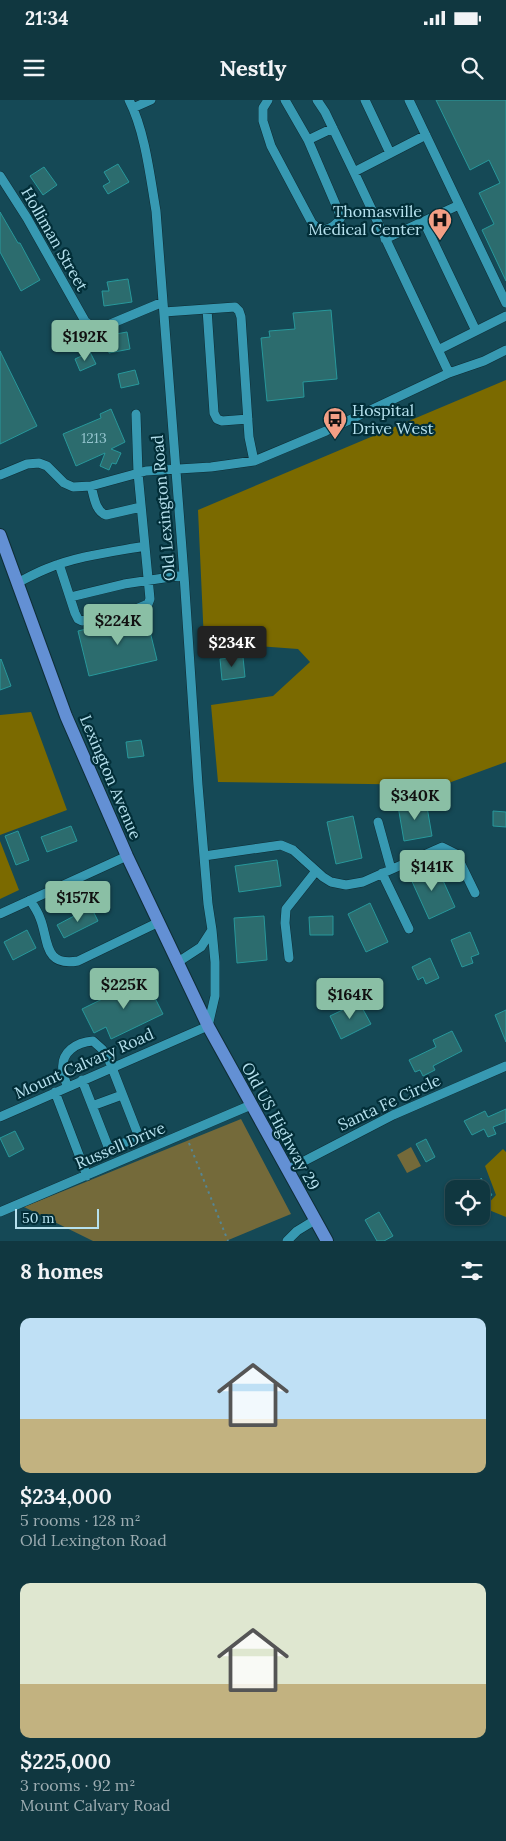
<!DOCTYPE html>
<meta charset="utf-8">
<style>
body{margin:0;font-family:Lora,serif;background:#193f47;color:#f1f3f6;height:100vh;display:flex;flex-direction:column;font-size:19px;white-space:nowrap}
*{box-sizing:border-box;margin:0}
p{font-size:16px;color:#9cacb1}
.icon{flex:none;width:28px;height:28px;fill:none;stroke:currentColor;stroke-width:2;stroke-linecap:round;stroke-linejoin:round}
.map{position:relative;height:1141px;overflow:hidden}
.details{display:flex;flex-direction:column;background:#103740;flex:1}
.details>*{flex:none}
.fabs{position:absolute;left:445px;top:1080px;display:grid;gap:10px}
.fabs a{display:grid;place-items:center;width:45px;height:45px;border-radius:10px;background:#103740;box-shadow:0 1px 4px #0004,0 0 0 1px #305159;font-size:25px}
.scale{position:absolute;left:15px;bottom:12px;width:84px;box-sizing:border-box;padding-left:5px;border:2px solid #b6e1ee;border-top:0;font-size:14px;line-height:18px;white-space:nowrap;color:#b6e1ee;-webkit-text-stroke:4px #022e38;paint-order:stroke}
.price{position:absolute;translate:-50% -42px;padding:0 11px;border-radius:5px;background:#8abfa5;color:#111;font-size:16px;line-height:32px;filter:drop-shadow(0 1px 2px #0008)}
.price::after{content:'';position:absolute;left:50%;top:30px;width:15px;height:11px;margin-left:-8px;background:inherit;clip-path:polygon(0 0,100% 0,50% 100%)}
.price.selected{background:#222;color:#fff}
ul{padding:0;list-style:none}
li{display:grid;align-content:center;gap:10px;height:265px;padding:0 20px}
li span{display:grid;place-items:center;height:155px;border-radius:10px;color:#555}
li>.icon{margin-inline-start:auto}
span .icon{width:90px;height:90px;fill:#fffc;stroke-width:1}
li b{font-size:21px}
h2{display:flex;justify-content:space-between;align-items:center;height:60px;padding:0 20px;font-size:21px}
.status{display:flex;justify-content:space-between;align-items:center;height:35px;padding:0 25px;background:#103740;direction:ltr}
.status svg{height:14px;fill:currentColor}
header{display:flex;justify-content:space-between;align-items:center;height:65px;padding:0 20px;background:#103740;font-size:22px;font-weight:700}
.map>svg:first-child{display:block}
.green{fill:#746a3a}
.forest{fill:#7b6a00}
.building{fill:#2c6c6e;stroke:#27989b}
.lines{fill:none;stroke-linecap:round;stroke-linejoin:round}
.minor-casing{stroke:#0e2d35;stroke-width:10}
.major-casing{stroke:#0e2d35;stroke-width:14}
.path{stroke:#568693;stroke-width:2;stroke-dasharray:2.5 4;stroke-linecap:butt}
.minor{stroke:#3799b2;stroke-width:9}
.major{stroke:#6390d4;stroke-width:12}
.labels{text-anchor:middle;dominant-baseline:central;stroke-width:4.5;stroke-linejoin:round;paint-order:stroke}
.number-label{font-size:14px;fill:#94c4ce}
.poi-label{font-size:16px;fill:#b6e1ee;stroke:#022e38;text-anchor:end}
.street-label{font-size:16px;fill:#b6e1ee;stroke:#022e38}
</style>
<div class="status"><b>21:34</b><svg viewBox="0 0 49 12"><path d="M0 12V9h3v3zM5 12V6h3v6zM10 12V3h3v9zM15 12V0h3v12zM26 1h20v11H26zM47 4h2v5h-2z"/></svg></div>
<header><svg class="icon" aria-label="menu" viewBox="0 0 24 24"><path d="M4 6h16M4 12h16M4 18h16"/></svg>Nestly<svg class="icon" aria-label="search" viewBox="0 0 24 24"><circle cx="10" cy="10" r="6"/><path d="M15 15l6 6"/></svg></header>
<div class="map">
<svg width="506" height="1141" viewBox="0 0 506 1141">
<rect width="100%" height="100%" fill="#154956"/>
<!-- green -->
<path class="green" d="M241,1019L291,1114L226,1141H93L24,1107Z
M411,1047L421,1066L407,1073L397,1055Z"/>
<!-- forest -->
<path class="forest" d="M506,280V662L443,685L218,682L211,605L273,596L310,562L298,549L204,542L198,410Z
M31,612L67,710L0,735V615Z
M0,741L19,790L0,799Z
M503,1049L506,1052V1117L484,1108L496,1095L485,1066Z"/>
<!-- building -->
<path class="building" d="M436,0H506V181L482,130L494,124L479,93L500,83L489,60L470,70Z
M118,64L129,82L108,94L103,86L110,82L104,72Z
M44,67L57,85L43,95L30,76Z
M0,112L18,143H20L40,180L21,191L0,152Z
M128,179L132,202L104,206L102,191H109L107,182Z
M331,210L337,279L303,282L304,297L267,301L261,238L270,237L269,231L295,229L293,213Z
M127,232L130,249L109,253L108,244L117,242L116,234Z
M0,251L37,326L0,344Z
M90,252L96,264L80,271L75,259Z
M135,270L139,284L121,288L118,274Z
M111,309L125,342L111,349L121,353L116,364L112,363L109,370L100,366L105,353L76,366L63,334L101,318L100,314Z
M146,515L157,560L89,576L78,531Z
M243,557L245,577L222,580L220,559Z
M1,559L11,586L0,590V560Z
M141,640L144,656L128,658L126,642Z
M426,701L432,736L404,741L398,706Z
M493,711L506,712V727L493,726Z
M353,716L362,758L336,764L327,722Z
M71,726L77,741L47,752L41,737Z
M18,731L29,760L16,765L5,736Z
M277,760L281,786L239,792L235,766Z
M436,765L455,807L429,819L410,777Z
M370,803L388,842L366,852L348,814Z
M91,807L98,821L64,838L57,825Z
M264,816L267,860L237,863L234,818Z
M333,816V835H310L309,817Z
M27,830L36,848L13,860L4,842Z
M470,832L479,854L471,857L473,863L462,867L451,840Z
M430,858L439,878L426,884L423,877L418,880L412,867Z
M145,878L163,914L111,939L106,927L94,933L82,909Z
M359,902L371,924L341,939L330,916Z
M506,910V942L495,915Z
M452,931L462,951L433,966L435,970L423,976L420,970L415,972L409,960L436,947L433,940Z
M506,1009V1022L493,1027L496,1034L488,1037L484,1029L472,1035L464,1021L485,1011L488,1017Z
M15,1031L24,1049L9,1057L0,1038Z
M426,1039L435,1057L426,1062L416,1044Z
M481,1078L492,1095L481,1102Z
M379,1112L393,1136L384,1141H377L365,1120Z"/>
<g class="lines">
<!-- minor casing -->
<g class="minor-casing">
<path id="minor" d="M129,0C145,31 150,76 156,111L184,475L198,685L208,804L212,830L201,847L178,862
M268,0L263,8V21L271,46L312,123L321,131C330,128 337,126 341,117L308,40L285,0
M317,0L325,12L354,72L449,273
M365,0L390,53
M409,0L506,203
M133,8L151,0
M308,40L333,28
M354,72L426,35
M0,76L27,118L85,221L96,230L163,202
M424,122L476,231
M385,139L459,105
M207,209L214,313L217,319L222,321L248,319
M164,212L235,207L239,211L241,217L249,337L254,361
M438,250L506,216
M0,375L27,364L39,363L47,366L64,383L73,387L91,386L146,371L211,367L254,361L326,331L449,273L484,261L506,250
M91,386C94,396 95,411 106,415L141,407
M59,464L75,513L78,519L82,521L136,509L148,504L150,499L138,373L136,314
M17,483C27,478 36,473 46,469C77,456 112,452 145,446
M70,497L124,484L184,475
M378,722L391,769
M204,756L281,745L293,750L323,777L331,782L346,785L363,782L442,747L456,754L475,793
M382,773L409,829
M30,800C34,806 38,812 40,818C49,840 43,867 78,861L159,822
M0,814L127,756
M289,858L285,823L286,809L316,771
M67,986C66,981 63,976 63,971C60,952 77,942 93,941L102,949L109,960L139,1037L109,1049L82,980
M55,992L87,1076
M92,1006L122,995
M0,1017L208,926L215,896V862L212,830
M287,1070L393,1015L506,966
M0,1112L251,1005
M287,1141L297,1131L315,1120"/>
</g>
<!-- major casing -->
<g class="major-casing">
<path id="major" d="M0,435L66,616L127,756L208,926L327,1141"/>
</g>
<!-- path -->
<path class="path" d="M189,1043L228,1141"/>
<!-- minor -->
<use href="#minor" class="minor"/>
<!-- major -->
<use href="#major" class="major"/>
</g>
<!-- icons -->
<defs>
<g id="hospital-pin" transform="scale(1.25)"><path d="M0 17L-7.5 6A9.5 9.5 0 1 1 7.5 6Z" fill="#f39f85" stroke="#022e38"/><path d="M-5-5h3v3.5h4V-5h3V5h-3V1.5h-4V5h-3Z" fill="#111"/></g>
<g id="bus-pin" transform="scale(1.25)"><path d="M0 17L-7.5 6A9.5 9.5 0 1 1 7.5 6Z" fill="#f39f85" stroke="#022e38"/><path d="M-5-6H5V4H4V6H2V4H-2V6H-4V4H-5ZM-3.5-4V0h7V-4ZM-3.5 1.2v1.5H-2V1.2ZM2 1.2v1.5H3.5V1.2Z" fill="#111"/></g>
</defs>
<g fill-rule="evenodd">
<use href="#hospital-pin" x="440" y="120"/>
<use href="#bus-pin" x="335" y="319"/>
</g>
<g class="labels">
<!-- number labels -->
<g class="number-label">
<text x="94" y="338">1213</text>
</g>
<!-- poi labels -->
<g class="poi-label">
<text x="422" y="111">Thomasville<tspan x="422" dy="18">Medical Center</tspan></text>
<text x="352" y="310" text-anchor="start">Hospital<tspan x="352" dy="18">Drive West</tspan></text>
</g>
<!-- street labels -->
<g class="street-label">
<text transform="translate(55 139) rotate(60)">Holliman Street</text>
<text transform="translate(163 408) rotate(-95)">Old Lexington Road</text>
<text transform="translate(111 677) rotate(67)">Lexington Avenue</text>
<text transform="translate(84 963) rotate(-24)">Mount Calvary Road</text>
<text transform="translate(389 1002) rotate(-25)">Santa Fe Circle</text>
<text transform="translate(281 1026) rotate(61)">Old US Highway 29</text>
<text transform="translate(120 1045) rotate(-23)">Russell Drive</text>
</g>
</g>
</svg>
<div class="fabs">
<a><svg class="icon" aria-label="locate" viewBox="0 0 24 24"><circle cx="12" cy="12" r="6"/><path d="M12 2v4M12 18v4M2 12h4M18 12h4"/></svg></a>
</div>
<div class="scale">50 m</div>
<b class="price" style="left:85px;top:262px">$192K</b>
<b class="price" style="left:118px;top:546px">$224K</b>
<b class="price selected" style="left:232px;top:568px">$234K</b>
<b class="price" style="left:415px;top:721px">$340K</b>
<b class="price" style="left:432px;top:792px">$141K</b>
<b class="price" style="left:78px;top:823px">$157K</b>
<b class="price" style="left:124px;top:910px">$225K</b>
<b class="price" style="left:350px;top:920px">$164K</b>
</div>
<section class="details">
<h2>8 homes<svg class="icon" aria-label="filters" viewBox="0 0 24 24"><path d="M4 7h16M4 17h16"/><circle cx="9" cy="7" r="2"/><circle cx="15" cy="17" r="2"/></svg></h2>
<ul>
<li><span style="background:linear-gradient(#bfe0f5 65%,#c2b280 0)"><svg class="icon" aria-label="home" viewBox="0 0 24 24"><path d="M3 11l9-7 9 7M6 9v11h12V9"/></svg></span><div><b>$234,000</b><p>5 rooms · 128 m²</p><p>Old Lexington Road</p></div></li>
<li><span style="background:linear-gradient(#dfe7d0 65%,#c2b280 0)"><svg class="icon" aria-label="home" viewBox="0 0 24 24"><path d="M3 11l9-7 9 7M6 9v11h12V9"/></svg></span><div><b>$225,000</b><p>3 rooms · 92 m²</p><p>Mount Calvary Road</p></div></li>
</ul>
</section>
